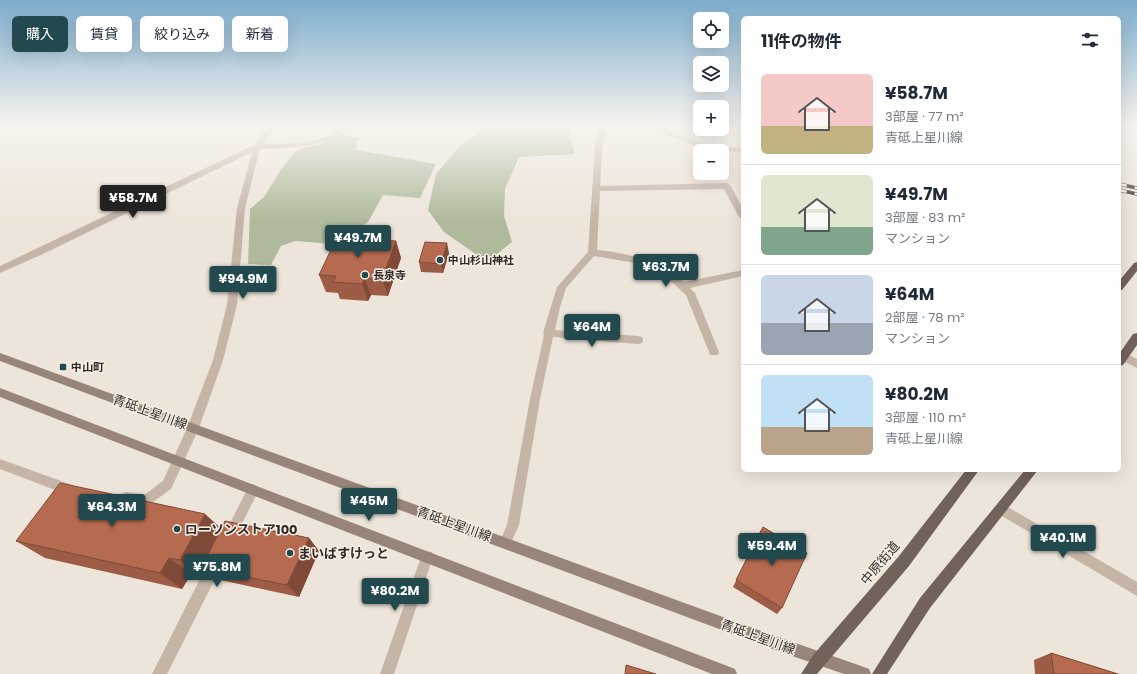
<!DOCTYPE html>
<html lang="ja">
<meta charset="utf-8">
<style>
body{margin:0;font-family:Poppins,"Noto Sans JP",sans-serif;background:#f2f2f3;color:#1f2937;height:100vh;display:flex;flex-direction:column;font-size:15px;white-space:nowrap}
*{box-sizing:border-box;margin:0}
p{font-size:13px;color:#747a83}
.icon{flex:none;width:22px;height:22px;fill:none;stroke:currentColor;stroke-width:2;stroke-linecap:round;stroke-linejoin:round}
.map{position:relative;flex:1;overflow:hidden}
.drawer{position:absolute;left:741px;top:16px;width:380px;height:456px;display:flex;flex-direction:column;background:#fff;border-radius:6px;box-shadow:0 4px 16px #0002}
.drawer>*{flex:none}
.banner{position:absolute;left:12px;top:16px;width:380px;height:36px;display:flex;gap:8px}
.fabs{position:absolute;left:693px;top:12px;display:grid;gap:8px}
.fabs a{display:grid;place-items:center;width:36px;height:36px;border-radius:6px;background:#fff;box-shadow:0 4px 16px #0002;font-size:20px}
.price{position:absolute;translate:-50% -34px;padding:0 9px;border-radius:4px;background:#22494d;color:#fff;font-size:13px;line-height:26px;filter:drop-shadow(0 1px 2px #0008)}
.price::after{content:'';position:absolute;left:50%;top:24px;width:12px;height:9px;margin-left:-6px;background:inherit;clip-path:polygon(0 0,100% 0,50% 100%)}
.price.active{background:#222;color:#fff}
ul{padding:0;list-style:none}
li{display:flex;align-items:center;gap:12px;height:100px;padding:0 20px}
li+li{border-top:1px solid #e0e1e3}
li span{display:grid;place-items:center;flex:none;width:112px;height:80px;border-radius:6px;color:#555}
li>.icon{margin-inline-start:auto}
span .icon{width:48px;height:48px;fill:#fffc;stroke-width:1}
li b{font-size:17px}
h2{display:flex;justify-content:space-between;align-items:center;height:48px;padding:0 20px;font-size:17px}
.pill{padding:0 14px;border-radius:6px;background:#fff;box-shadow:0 4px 16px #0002;font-size:14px;line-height:36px}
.pill.active{background:#22494d;color:#fff}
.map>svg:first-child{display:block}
.green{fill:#afba9c}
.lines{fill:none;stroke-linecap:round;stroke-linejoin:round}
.street{fill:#c4b5a7;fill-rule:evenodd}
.secondary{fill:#978579;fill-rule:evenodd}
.primary{fill:#71625a;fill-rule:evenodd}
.rail-casing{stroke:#312a27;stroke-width:3.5}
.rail{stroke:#f6efe5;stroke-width:2.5;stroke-dasharray:8;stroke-linecap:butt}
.wall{fill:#9d5c45}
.shaded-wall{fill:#7f4b38}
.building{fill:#b66b50;stroke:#7f4b38}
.poi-dot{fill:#22494d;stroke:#f6efe5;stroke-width:1.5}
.labels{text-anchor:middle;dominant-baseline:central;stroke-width:3;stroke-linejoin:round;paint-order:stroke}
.poi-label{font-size:11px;font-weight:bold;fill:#312a27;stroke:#f6efe5;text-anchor:start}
.near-street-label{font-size:13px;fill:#312a27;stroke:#f6efe5}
.near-poi-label{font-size:13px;font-weight:bold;fill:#312a27;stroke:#f6efe5;text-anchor:start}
</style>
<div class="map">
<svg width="1137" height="674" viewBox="0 0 1137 674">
<rect width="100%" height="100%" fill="#ede5da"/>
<!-- green -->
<path class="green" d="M489,125H567L575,154L519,157L505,189L504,216L512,242L487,262L444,232L428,210L436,174L460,146Z
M340,134L359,138L356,150L436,164L420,198L383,195L368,222L335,244L295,241L281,246L271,265L248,264L250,209L264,197L280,171L295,152L303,148L322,144Z"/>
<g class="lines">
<!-- street -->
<path class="street" d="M269,125H276L263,144C281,143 302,145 319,139C331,135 337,125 349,125C326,150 291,147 260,149L245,208L237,305L223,360L199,428L171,489L146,507L122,502L120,498L122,494L126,492L144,495L163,481L187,428L213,360L227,305L237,208L252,152L43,254L0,273V266L254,145Z
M601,125H608C600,143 602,167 600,186L727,183L731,186L743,209V220L739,217L724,189L600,191L597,250C629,253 659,261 684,282L743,270V276L690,288L695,293L719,352L718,355H710L709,352L686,295L674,284L659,274L635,263L594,256L566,288L560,307L555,330L638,336L642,337L643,340L642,343L638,344L553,337L540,399L519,525L509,547L505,549L501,547L499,543L507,525L530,399L544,335L543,333L557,287L588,252L595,147L598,131Z
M638,125H657L711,147L743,148V152L707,151L652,129Z
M1123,352L1137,359V368L1119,359V354Z
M0,459L75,486L77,490L75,494L71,496L0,469Z
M253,484L257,486L259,490L257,494L234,539L230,541L226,539L224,535L226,531L249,486Z
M1001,503L1137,582V596L997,513L995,509L997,505Z
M427,551L432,552L433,557L394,674H380L421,557L422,552Z
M215,558L220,559L221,564L220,569L167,674H152L210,559Z"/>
<!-- secondary -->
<path class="secondary" d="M0,353L778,637L864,667L869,669L871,674H844L778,651L0,361Z
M0,388L730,667L735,669L737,674H712L0,397Z"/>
<!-- primary -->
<path class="primary" d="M1137,262V271L1122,290L1119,291V281L1134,263Z
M1137,333V345L1123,365L1119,366V354L1133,334Z
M966,470H979L909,566L817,674H801L814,654L899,556Z
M1025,470H1038L930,608L887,674H872L920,598Z"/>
<!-- rail casing -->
<g class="rail-casing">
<path id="rail" d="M1119,184L1137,188
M1119,190L1137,194"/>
</g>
<!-- rail -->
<use href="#rail" class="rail"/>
</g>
<!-- wall -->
<path class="wall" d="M380,235L381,240L396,241L401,258L388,296L371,295L368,301L340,299L338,293L326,292L319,275Z
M449,253L443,273L421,272L419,262Z
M763,527L782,608L777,614L733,587L758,535Z
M221,529L309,538L319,551L299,597L216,579L204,570L201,576L191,574L182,589L45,558L16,541Z
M1051,653L1118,674H1035L1034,660Z"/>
<!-- shaded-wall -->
<path class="shaded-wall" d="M396,241L401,258L388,296L382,279Z
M447,243L449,253L443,273L441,264Z
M365,278L371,295L368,301L362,284Z
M205,514L224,531L201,568L204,570L201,576L180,560Z
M309,538L319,551L299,597L287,585Z
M169,558L191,574L182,589L160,573Z"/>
<!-- building -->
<path class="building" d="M357,234L380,235L378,240L396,241L382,279L365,278L362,284L333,282L336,276L319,275L337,237L355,238Z
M425,242L447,243L441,264L419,262Z
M60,483L205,514L180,560L169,558L160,573L16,541Z
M225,521L309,538L287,585L201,568Z
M763,527L807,553L782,608L736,580Z
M1051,653L1118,674H1054Z
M626,665L656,674H625Z"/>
<!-- sky -->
<linearGradient id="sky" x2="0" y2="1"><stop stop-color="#7dadce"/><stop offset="0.57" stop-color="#f7f3ee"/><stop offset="1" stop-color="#f7f3ee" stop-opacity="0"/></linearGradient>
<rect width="1137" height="220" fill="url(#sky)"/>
<!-- markers -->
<g class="poi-dot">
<circle cx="440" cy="260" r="4"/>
<circle cx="365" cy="275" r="4"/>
<rect x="59" y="363" width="8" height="8" rx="2"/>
<circle cx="177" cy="529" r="4"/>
<circle cx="290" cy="553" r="4"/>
</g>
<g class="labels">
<!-- poi labels -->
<g class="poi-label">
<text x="448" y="260">中山杉山神社</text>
<text x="373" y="275">長泉寺</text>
<text x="71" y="367">中山町</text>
</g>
<!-- near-street labels -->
<g class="near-street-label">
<text transform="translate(150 412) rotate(20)">青砥上星川線</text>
<text transform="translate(454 524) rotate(20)">青砥上星川線</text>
<text transform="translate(880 563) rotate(-50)">中原街道</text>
<text transform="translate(758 637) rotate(20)">青砥上星川線</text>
</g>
<!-- near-poi labels -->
<g class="near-poi-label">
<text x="185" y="529">ローソンストア100</text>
<text x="298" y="553">まいばすけっと</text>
</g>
</g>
</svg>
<div class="fabs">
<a><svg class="icon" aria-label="locate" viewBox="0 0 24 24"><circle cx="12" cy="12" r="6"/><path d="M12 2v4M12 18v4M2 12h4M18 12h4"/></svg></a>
<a><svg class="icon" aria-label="layers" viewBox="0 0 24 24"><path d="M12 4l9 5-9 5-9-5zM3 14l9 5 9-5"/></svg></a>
<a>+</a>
<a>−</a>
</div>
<b class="price active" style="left:133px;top:219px">¥58.7M</b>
<b class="price" style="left:358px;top:259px">¥49.7M</b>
<b class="price" style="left:666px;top:288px">¥63.7M</b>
<b class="price" style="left:243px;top:300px">¥94.9M</b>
<b class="price" style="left:592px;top:348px">¥64M</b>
<b class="price" style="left:369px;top:522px">¥45M</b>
<b class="price" style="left:112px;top:528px">¥64.3M</b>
<b class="price" style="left:1063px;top:559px">¥40.1M</b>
<b class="price" style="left:772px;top:567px">¥59.4M</b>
<b class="price" style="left:217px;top:588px">¥75.8M</b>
<b class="price" style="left:395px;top:612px">¥80.2M</b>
<div class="banner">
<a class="pill active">購入</a>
<a class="pill">賃貸</a>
<a class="pill">絞り込み</a>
<a class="pill">新着</a>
</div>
<section class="drawer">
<h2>11件の物件<svg class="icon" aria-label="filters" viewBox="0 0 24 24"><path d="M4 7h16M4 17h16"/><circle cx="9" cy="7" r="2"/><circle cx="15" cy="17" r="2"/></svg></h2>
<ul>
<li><span style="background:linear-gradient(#f6c9c9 65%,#c2b280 0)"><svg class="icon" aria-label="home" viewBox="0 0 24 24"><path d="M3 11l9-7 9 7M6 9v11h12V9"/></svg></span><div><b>¥58.7M</b><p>3部屋 · 77 m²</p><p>青砥上星川線</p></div></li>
<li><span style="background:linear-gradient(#dfe7d0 65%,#7fa58c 0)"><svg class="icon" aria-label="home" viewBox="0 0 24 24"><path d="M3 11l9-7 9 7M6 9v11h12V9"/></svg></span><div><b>¥49.7M</b><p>3部屋 · 83 m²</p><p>マンション</p></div></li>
<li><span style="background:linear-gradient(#c9d6e8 60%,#9aa5b1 0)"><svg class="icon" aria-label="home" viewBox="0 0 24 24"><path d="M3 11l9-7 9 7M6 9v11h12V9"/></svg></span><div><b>¥64M</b><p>2部屋 · 78 m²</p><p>マンション</p></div></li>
<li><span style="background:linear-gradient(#bfe0f5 65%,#b9a48a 0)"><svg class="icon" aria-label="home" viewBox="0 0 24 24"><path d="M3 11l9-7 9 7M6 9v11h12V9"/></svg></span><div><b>¥80.2M</b><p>3部屋 · 110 m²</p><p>青砥上星川線</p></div></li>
</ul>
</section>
</div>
